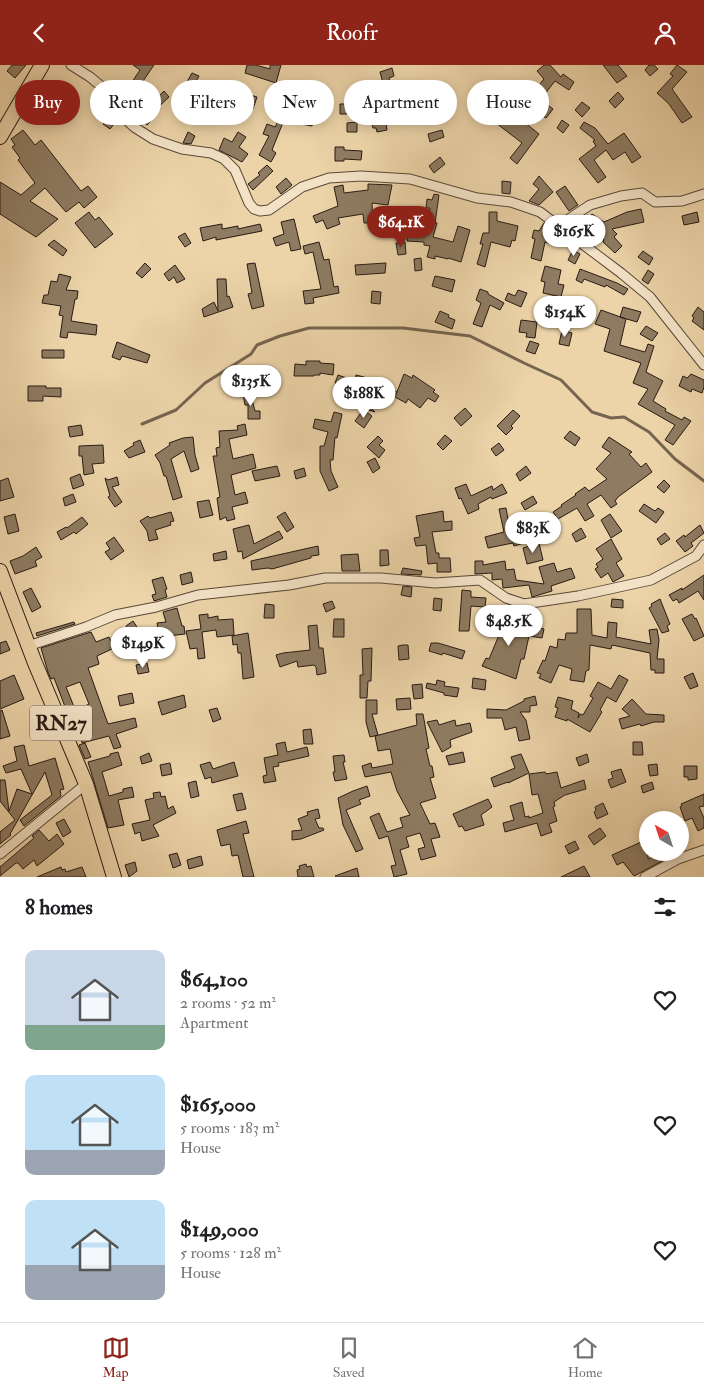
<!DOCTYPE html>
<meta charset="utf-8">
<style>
body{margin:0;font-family:"IM FELL Double Pica",serif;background:#f6f6f6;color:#202124;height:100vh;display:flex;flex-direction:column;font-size:19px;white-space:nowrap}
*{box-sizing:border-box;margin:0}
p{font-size:16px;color:#757577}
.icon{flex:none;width:28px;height:28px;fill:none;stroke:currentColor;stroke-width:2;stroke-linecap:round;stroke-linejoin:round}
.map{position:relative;height:812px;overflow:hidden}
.side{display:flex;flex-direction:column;background:#fff;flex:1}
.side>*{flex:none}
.banner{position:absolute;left:15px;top:15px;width:675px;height:45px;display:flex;gap:10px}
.needle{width:32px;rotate:321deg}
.fabs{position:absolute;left:639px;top:746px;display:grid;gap:10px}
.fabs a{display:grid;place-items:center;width:50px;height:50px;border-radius:50%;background:#fff;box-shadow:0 2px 12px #0003;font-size:25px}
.price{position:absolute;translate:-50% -42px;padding:0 11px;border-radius:18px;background:#fff;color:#222;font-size:16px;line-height:32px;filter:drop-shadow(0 1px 2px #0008)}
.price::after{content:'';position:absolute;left:50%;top:30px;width:15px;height:11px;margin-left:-8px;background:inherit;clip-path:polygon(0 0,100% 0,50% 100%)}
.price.current{background:#8f2418;color:#fff}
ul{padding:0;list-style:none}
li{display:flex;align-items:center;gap:15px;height:125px;padding:0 25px}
li span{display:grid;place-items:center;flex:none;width:140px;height:100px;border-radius:10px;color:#555}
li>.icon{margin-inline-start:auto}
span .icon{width:60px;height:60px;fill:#fffc;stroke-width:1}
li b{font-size:21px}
h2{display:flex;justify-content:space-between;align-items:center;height:60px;padding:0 25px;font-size:21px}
.tag{padding:0 18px;border-radius:22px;background:#fff;box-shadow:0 2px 12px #0003;font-size:18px;line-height:45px}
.tag.current{background:#8f2418;color:#fff}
header{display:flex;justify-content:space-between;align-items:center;height:65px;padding:0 25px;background:#8f2418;color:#fff;font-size:22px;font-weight:600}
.dock{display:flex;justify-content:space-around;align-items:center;height:70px;border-top:1px solid #e0e0e0;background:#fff;font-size:14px;color:#757577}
.dock a{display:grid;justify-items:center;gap:2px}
.dock .current{color:#8f2418}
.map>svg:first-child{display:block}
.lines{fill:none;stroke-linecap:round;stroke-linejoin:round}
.stream{stroke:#75644f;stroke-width:3}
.building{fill:#8e7b61;stroke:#281b14}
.street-casing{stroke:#594939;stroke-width:11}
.primary-casing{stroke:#281b14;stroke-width:16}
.street{stroke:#f3e2c6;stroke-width:9}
.primary{stroke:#ecd3a8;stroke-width:14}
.labels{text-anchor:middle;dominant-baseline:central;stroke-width:4;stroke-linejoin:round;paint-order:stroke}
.shield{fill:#f3e2c6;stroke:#655749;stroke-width:1}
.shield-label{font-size:20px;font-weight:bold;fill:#281b14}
</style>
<header><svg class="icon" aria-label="back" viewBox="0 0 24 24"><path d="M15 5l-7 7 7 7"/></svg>Roofr<svg class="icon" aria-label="person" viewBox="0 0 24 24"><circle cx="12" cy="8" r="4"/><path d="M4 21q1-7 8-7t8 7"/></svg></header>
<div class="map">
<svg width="704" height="812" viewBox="0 0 704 812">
<rect width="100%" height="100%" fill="#ecd3a8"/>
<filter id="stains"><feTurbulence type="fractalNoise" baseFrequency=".004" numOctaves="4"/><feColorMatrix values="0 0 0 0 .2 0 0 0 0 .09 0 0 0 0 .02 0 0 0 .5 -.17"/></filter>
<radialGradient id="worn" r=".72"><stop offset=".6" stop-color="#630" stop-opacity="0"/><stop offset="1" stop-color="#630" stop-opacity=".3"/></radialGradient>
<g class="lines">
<!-- stream -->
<path class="stream" d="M142,359L176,345L205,318L251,289L257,280L280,271L309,263H403L470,271L524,298L561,315L592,347L611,353L624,352L649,367L675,394L704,416"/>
</g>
<!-- building -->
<path class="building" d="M12,0H26L15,13L7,6Z
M133,0H154L139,22L132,17L140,5Z
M247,0H256L270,4V0H281L276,18L245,8Z
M544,0H550L561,12L563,9L574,17L569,25L555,16L544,30L536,24L544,14L537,6Z
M603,0H618L627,11L617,18Z
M649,0H654L658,4L650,11L645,5Z
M677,0L687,7L672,24L692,52L682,58L669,39L657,28L673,11L670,9Z
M392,3L394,11L389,13L392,35L388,36L386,31L383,32L381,18H383L380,7Z
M192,8L199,11L193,22L187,17Z
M508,19L513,26L505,33L499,27Z
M231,20L245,23L244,28L257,32L253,44L232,36L234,28L229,27Z
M164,26L169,32L154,46L158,48L147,60L133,44L142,35L148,42Z
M618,27L624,34L615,43L609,36Z
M67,28L76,36L65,48L56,40Z
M299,29L313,30L311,45L315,46L312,61L296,58Z
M36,37L44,46L37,52L29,43Z
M544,37L553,44L546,53L537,47Z
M582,37L590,43L582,52L575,45Z
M190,38L202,44L197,54L185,48Z
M340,39H353V49H340Z
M445,43L448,55L434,58L432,50L436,48V45Z
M522,46L529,52L524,57L539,69L517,99L510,93L522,78L496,58L503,49L512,57Z
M111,49L117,55L110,64L103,59Z
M385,51L387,65L377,67L376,63H373L371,53Z
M280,53L284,55L272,85L276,88L271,97L259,90L269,71L263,69L267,59L275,62Z
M562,55L569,60L563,68L557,63Z
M357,57V67H347V58Z
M584,57L595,63L608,79L624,68L641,92L632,98L625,87L613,95L606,85L594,95L606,112L598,118L579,94L596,81L593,76L595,75L580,63Z
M23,65L35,80L41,75L81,126L88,121L97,132L84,143L79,137L66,147L45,123L30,136L58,154L36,172L0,149V117L21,130L35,118L18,95L20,93L12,82L15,80L11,74Z
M442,65L444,72L430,77L428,69Z
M188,67L195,71L191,79L183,78Z
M238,67L246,72L239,82L248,89L242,97L219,85L224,73L232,77Z
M335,82H344V85L362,86L361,95L344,94V96H335Z
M440,92L445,99L434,108L429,101Z
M267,100L273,106L253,125L248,119L260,110L258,108Z
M539,111L553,127L539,140L529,136L539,124L533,119Z
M286,113L292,120L281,129L276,122Z
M502,116L511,117L510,129L502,128Z
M368,119L392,120L388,140L372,138L373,158H364L363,149L338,153L340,159L327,164L323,155L316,158L313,151L338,141L334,122L343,120L344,128L368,125Z
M565,121L578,140L569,146L556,127Z
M434,129L439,130L435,158H437L433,172L453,177L458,161L470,165L461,197L448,193V194L435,191V194L427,192L430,181L424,180V177L407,176L408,160L426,161L430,143H426L427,134L432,135Z
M641,144L644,157L612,164L617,169L614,172L622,181L615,188L603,177L604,175L584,160L592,149L604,157L627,147Z
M89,147L95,155L99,152L113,169L95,183L75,158Z
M489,147H497V156L518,161L515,176L512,175L510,182L491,177L485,202L477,199L483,179H480L483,168H489Z
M697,147L699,157L684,160L682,151Z
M294,154L301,184L291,186L289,177L276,181L273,173L284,169L281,157Z
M544,158L554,165L551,179L545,177L541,196L531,193L535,174L532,173L534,165L539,166Z
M222,159V164L238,161V164L260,159L262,166L216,175V172L203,176L200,163Z
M185,168L191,178L185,182L178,172Z
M54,175L67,185L63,191L48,180Z
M319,177L324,195L329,194L334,222L338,221L339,228L313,233L314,238L305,239L303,226L321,224L313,187L305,189L303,181Z
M405,177L406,189L398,190L396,178Z
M573,185L580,189L575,199L568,195Z
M643,186L653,193L649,200L638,192Z
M421,193L422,205L415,206L414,194Z
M145,198L151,204L142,213L136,208Z
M255,198L264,241L252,244L248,229L252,228L247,199Z
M386,198L385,208L356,210L355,200Z
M175,200L185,214L177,218L174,212L169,216L164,209Z
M545,201L561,205L558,219L564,220L561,232L543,228L545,217L541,216Z
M580,204L617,218L628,224L624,230L606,220L605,222L584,214L582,218L576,215Z
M648,205L654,209L648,219L642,215Z
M59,209L71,212L66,225L78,226L77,234H75L71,256L97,260L96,270L68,267L67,273L60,272L63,251L59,250L61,241L42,238L44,230H48L51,216L57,217Z
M435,211L455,215L452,227L432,221Z
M217,214H226L227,232L229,231L233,242L204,252L202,244L214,237L218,246Z
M480,224L488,227V229L504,238L500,245L490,240L482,262L473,259L481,238L476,235Z
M518,225L527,228L521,242L505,235L508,228L515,231Z
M372,226L381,227L380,239L371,238Z
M570,236L578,239L573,251L565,248Z
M623,242L641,247L637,257L620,252Z
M698,242L704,247V265L692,256L694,253L692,251Z
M601,245L626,254L620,280L645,287L648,279L654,281L646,307L663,316L653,336L666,344L665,346L682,355L684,352L691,356L673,380L665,375L675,360L638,339L648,324L633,318L641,298L604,286L610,264L595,259Z
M440,246L449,250L448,252L455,255L452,264L435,257Z
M521,255L537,257L535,273L526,272L527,268L519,267Z
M646,261L658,268L652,276L640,269Z
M562,265L572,268L569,281L559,279Z
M530,276L539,279L535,289L526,286Z
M117,277L150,290L147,298L122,291L120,295L112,292Z
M42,285H64V293H42Z
M306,296H320V298L334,299L333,310L320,308V310H314V311H294L295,299L306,300Z
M404,309L412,313L413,310L435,325L433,327L439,331L435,337L428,333L420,343L408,334L406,338L395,332Z
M691,309L704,315V322L702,328L692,324L691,327L679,321L683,311L687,313Z
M338,310L355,316L356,310L364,312L360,327L335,318Z
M28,321H46V323H61V332L43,331V336H28Z
M389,322L397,327L391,336L383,332Z
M250,327L255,346H260V354H248V340H245L243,329Z
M357,329L375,347L353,340Z
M465,343L472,351L461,361L454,353Z
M363,345L372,351L364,363L355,356Z
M513,345L520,351L511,361L513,363L506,370L497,361Z
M334,347L342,349L337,373L335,372L333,395H330L331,406L338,422L329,426L320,406V381H324L328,367L313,363L315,354L331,357Z
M245,359L247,370L229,374L233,394L253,389L256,403L231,410L235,430L245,427L248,438L232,442L235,454L227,456L226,452L220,455L217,433L220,432L213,391H217L216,383L220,382L219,366L238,365L237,361Z
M81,360L83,370L70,372L68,362Z
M570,366L580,373L575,381L564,373Z
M445,370L452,376L443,385L437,379Z
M378,371L383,376L379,380L385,385L379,393L367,382Z
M193,372L195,390L199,404L191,407L184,386L171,394L182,432L173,435L166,411H164L160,398L155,390L170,380L169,378L183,373Z
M609,372L632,387L629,389L641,402L646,398L652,407L618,432L615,436L617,439L611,443L601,430L587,439L594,451L585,456L577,443L558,454L553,447L562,441L561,440L576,430L575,429L585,422L589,426L607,414L596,404L611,388L602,382Z
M140,375L145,387L129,393L124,386L134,380L133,378Z
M499,378L504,385L496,391L491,384Z
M103,380L104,398L92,399L94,408L84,410L82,391H79V381Z
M375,393L380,403L373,408L367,397Z
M277,401L280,411L255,416L252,406Z
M526,401L531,408L520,416L516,409Z
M304,403L306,411L296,414L294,406Z
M80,409L84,420L73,424L70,413Z
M117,412L119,420L112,422L122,437L115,442L108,432L110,431L105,413L108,415Z
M8,413L14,432L0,436V416Z
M664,415L670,421L664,428L657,422Z
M466,419L471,431L492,421L493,425L502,419L507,428L492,434L491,432L478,439L479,444L468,449L461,433L459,434L455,423Z
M73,429L76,437L65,441L63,433Z
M533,431L537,438L525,445L521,438Z
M209,435L213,450L200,453L197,437Z
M644,439L655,446L658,443L664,447L656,458L639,446Z
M506,443L510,465L523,461L527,477L514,481L513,478L488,483L485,472L504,467L499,444Z
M443,446L444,457L452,456V465L432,467L436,488H439V493H450L451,507H437V498L428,499L426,480L416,481L414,473L420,472L416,451Z
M171,447L174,456L170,457L171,460L155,465L158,474L149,476L147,466L140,456L148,451L150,453Z
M285,447L294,462L287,467L277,452Z
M15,449L19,466L8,469L4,452Z
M610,449L622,466L611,473L601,455Z
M82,452L88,459L76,469L74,467L61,475L57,467L66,462L67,463Z
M537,454L540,463L527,467L525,458Z
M249,460L254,479L279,466L283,473L243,494L242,486L238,487L233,464Z
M700,460L704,468L691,478L693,481L685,487L676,476L684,470L685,472Z
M581,463L586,472L576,477L572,469Z
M665,468L670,474L661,480L657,474Z
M114,472L124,486L111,495L105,487L110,484L106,478Z
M611,474L622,494L616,498L624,511L613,517L608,508L601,513L595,504L598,502L596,499L603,494L596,484Z
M539,478L543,495L527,499L523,483Z
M318,481L319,490L311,491V493L272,504L268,503L252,505L251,496Z
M36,482L42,492L35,496L37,501L15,509L10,496L23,491Z
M380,485H388L389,500L380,501Z
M226,486L227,494L214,496L213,489Z
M358,489L360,506H342L341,490Z
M475,496H483V500L505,496L506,505L514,504L516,515L544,519L539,502L554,498L557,507L571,503L575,513L551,521L552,526L532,532L529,520L503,523L502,514L492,515V508L475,509Z
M403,503L422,506L421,510L401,509Z
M191,507L193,517L182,520L180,510Z
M704,510V535L698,526L679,538L677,534L673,536L669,530L682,523V525Z
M163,512L167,524L165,525L167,532L154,536L152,530L156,529L152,515Z
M403,521L412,522L411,532L401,530Z
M31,523L41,542L32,547L23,527Z
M462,525L471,526V532L486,533L485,542L471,541L469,566H459Z
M434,533L442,534L441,546L433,545Z
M612,534L623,535V543L611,542Z
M660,534L670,559L667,561L669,566L662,568L649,543L652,541L651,539Z
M332,536L335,543L326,547L323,539Z
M265,539L274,540V553H264Z
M177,543L182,561H184L185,569L168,571L170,581L152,584L150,572L159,570L157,558L166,557L163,547Z
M577,544H591L592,570L607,573L608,557L617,558L616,572L651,579L649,565L657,564L659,575L657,594H664V608H655V605H651L650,588L612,580L611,584L590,580L589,605L586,606L584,617L570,615L572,604L559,600L551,618L539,613L541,609L537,608L543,595L545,596L550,581L557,583L558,574L565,575L566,568H577Z
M208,549V553L218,551V555L233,554L234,570L217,572L216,565L202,567L205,593L198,594L197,583L190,584L186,566L201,564L199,550Z
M692,549L695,554L696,553L704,571L694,576L682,554Z
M485,553L495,555L494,558L524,564L525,562L536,564L537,562L544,564L542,573L529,571L524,594H521L516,614L482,601L486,593L489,594L499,570L483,566Z
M334,554H344V572H333Z
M133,556L139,565L131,570L126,561Z
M74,557L75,559L37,571L36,568Z
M317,560L319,583H323L326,608L317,610L316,602L314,600L298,602L297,596L280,602L276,590L283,588L310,585L308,561Z
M91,567L96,577L109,572L114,583L97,591L99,599L88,603L108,659L135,653L137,662L116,669L121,682L114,684L109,671L82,678L78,663L91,660L85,641L89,639L80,617L66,622L77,649L69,652L54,613L51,614L48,607L41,583Z
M248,568L254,612L243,614L241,588H238L237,579L233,580L232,571Z
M6,576L10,585L0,589V578Z
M431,578H438L465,586L462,594L443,588L442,590L429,586Z
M403,580H408L409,594L399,595L398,581Z
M372,583L371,616H368L367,633H360V610H363L362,584Z
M147,598L149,607L138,609L136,600Z
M693,608L698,621L690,624L684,612Z
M14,610L24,634L0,644V616Z
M619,610L628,615L616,637L607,632L600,645L602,647L590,667L567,654V656L555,652L558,643L555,642L558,632L573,636L571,644L579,648L578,653L580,649L583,650L593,633L590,631L598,617L611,624Z
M473,613L486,615L485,625L472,623Z
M437,615L445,617L444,621L459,623L457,632L444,630V628L426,623L427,618L436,620Z
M422,619L423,633L414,634L412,620Z
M132,628L134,638L120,641L118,631Z
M184,630L186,642L162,650L158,637Z
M535,631L537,640L530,641V647H520L526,655L530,674L519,676L516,662L505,665L502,653H487V644L506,645L524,636V634Z
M410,633L411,644L397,645L396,634Z
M632,634L646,649L664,650V657H654L641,661L640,659L622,664L619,654L630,651L622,644Z
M366,635H377V649H372L378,670L370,672L366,657Z
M217,643L221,654L213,657L209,645Z
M2,645L10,671L0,674V646Z
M416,649H423L429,683L426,684L430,701H432L434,712L430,713L436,733L420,738L430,759L435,758L440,772L431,774L436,791L421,795L418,784L425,782L420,768L406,772L409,782L400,785L407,809L394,812L391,801L396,800L388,771L379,774L370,752L379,748L387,767L403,762L400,753L410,750L397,726L391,707L365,712L362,701L371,698L372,703L393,699L390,684L378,686L375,671L417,660Z
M437,655L439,660L455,655L456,661L470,658L472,667L450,675L451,682L442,687L427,657Z
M311,664L313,679H304L303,665Z
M285,677L287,687L307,682L309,691L278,698L279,701L273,702L276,716L264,718L263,711L267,710L264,693L278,690L276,679Z
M633,677H642L643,690H633Z
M85,678L91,692L85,694L79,680Z
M24,680L29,701L55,693L64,724L60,725L61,731L24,761L20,755L52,730L45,707L10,769L11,770L0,779V767L15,755L0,736V715H5L9,746L17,724L32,729L21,704L6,708L3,701L17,696L14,682Z
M118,687L122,700L102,707L109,731L123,727V724L132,722L134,732L118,735L124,760L108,763L88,697L110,691V689Z
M463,687L465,697L449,700L446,691Z
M149,688L152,696L142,699L140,692Z
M521,689L529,708L508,718V717L494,722L491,713L515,703L511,692Z
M587,689L589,697L579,701L576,693Z
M344,690L345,697H343L347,714L335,716L333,707H335L333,691Z
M210,697L213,704L234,697L238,711L212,718L211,712L205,714L200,700Z
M170,698L172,709L162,711L160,700Z
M657,699L658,710L650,711L648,700Z
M684,701H697V714L688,715V712H684Z
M621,704L626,717L611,723L608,715L613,713L611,707Z
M545,707L546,709L557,707L561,723L584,715L586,724L565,730L554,737L555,741L553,742L557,756L549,759L552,767L541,771L537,758L505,767L503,758L514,755L510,741L522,737L525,752L529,751V753L543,748L538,729L532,730L529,709Z
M196,716L199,731L191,733L188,718Z
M652,717L654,724L643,728L641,721Z
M367,721L370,731L359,735L361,739L346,745L363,784L356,787L343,760L338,733L353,726Z
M160,727L161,732L165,731L168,744L173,741L176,748L153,760L159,771L142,776L140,767L135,769L132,759L150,755L145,735L154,733L153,728Z
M242,728L246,744L237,746L233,730Z
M704,729V741L699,742L704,753V763L698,766L692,753L685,756L680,742L682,741L681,739Z
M488,734L492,742L481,750L484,760L465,766L462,761L459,762L453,749Z
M603,738L608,749L597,754L594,747L596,745L595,742Z
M318,744L320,753L315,754L319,763H323L324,765L301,774L292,775V766L302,765L298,754L308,750L307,747Z
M64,754L71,767L63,772L56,758Z
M246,756L249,768L243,769L254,812H243L238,790L232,791L230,779L221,781L217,765Z
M600,763L606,771L594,780L588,771Z
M39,765L49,776L57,769L64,779L37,801L34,795L23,804L18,798H16L0,811V802L34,773L32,771Z
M648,774V794L661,788H663L666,794L634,811L623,797L617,800L612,790Z
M575,776L579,784L569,789L565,781Z
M177,788L181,800L173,803L169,790Z
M201,791L203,800L189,804L187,795Z
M135,797L137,806L129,812L125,800Z
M306,799L307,802L311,801L314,812H298L297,805L300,804L299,801Z
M584,801L590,812H561Z
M61,802L62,805L65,804L66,807L82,802L86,812H37Z
M357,803L359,812H336L335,811Z"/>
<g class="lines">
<!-- street casing -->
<g class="street-casing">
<path id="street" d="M71,0L90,12L101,21L118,47L134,62L153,74L182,84L211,88L224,94L235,105L249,138L254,144L260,146L269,145L302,122L329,113L361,111L410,114L477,133L511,137L540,147L621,208L650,232L704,300
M558,161L590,140L621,131L642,128L655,137L682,136L704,129
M28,581L86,562L115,550L156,542L198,530L289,520L325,513H381L435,518L480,515L506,533L524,539L578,531L651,515L696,491L704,480
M0,789L86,719
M645,812L678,794L704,785"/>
</g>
<!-- primary casing -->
<g class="primary-casing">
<path id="primary" d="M0,72L42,0
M0,506L35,598L86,719L114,812"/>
</g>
<!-- street -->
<use href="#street" class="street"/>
<!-- primary -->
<use href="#primary" class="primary"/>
</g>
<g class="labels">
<!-- shield labels -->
<rect class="shield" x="30" y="640.5" width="62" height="35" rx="4"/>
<g class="shield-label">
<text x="61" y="658">RN27</text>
</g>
</g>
<rect width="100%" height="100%" filter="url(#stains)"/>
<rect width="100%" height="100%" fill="url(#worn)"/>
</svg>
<div class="fabs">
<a><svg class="needle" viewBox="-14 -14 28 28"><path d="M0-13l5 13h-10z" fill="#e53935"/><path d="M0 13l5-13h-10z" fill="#757577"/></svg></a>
</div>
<b class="price current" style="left:401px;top:183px">$64.1K</b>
<b class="price" style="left:574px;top:192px">$165K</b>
<b class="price" style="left:565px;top:273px">$154K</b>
<b class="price" style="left:251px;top:342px">$135K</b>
<b class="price" style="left:364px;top:354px">$188K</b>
<b class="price" style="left:533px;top:489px">$83K</b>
<b class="price" style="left:509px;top:582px">$48.5K</b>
<b class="price" style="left:143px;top:604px">$149K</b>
<div class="banner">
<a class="tag current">Buy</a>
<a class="tag">Rent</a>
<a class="tag">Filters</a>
<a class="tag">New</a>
<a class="tag">Apartment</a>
<a class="tag">House</a>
</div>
</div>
<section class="side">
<h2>8 homes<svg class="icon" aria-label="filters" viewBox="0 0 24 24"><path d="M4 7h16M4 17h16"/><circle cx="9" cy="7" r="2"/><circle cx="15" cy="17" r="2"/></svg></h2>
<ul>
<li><span style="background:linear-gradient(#c9d6e8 75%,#7fa58c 0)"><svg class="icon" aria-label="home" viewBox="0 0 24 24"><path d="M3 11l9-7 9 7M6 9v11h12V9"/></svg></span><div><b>$64,100</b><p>2 rooms · 52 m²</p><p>Apartment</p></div><svg class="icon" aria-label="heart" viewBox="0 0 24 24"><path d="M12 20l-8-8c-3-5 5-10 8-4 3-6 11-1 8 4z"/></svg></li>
<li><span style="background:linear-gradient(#bfe0f5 75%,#9aa5b1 0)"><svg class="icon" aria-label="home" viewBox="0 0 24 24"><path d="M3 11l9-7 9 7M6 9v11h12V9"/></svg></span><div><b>$165,000</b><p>5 rooms · 183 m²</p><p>House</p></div><svg class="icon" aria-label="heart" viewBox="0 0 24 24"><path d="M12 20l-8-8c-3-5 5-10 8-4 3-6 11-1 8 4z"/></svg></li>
<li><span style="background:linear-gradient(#bfe0f5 65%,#9aa5b1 0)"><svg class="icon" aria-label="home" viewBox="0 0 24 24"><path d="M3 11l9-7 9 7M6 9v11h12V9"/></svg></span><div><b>$149,000</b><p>5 rooms · 128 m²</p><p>House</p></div><svg class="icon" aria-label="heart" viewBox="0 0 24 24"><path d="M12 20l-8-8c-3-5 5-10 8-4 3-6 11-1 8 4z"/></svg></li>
</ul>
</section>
<nav class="dock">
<a class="current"><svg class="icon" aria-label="map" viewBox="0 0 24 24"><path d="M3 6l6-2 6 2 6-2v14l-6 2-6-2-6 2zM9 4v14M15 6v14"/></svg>Map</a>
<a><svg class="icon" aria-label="saved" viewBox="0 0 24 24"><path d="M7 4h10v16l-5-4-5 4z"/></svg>Saved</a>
<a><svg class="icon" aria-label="home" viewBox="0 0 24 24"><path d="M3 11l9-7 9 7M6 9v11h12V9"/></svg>Home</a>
</nav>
